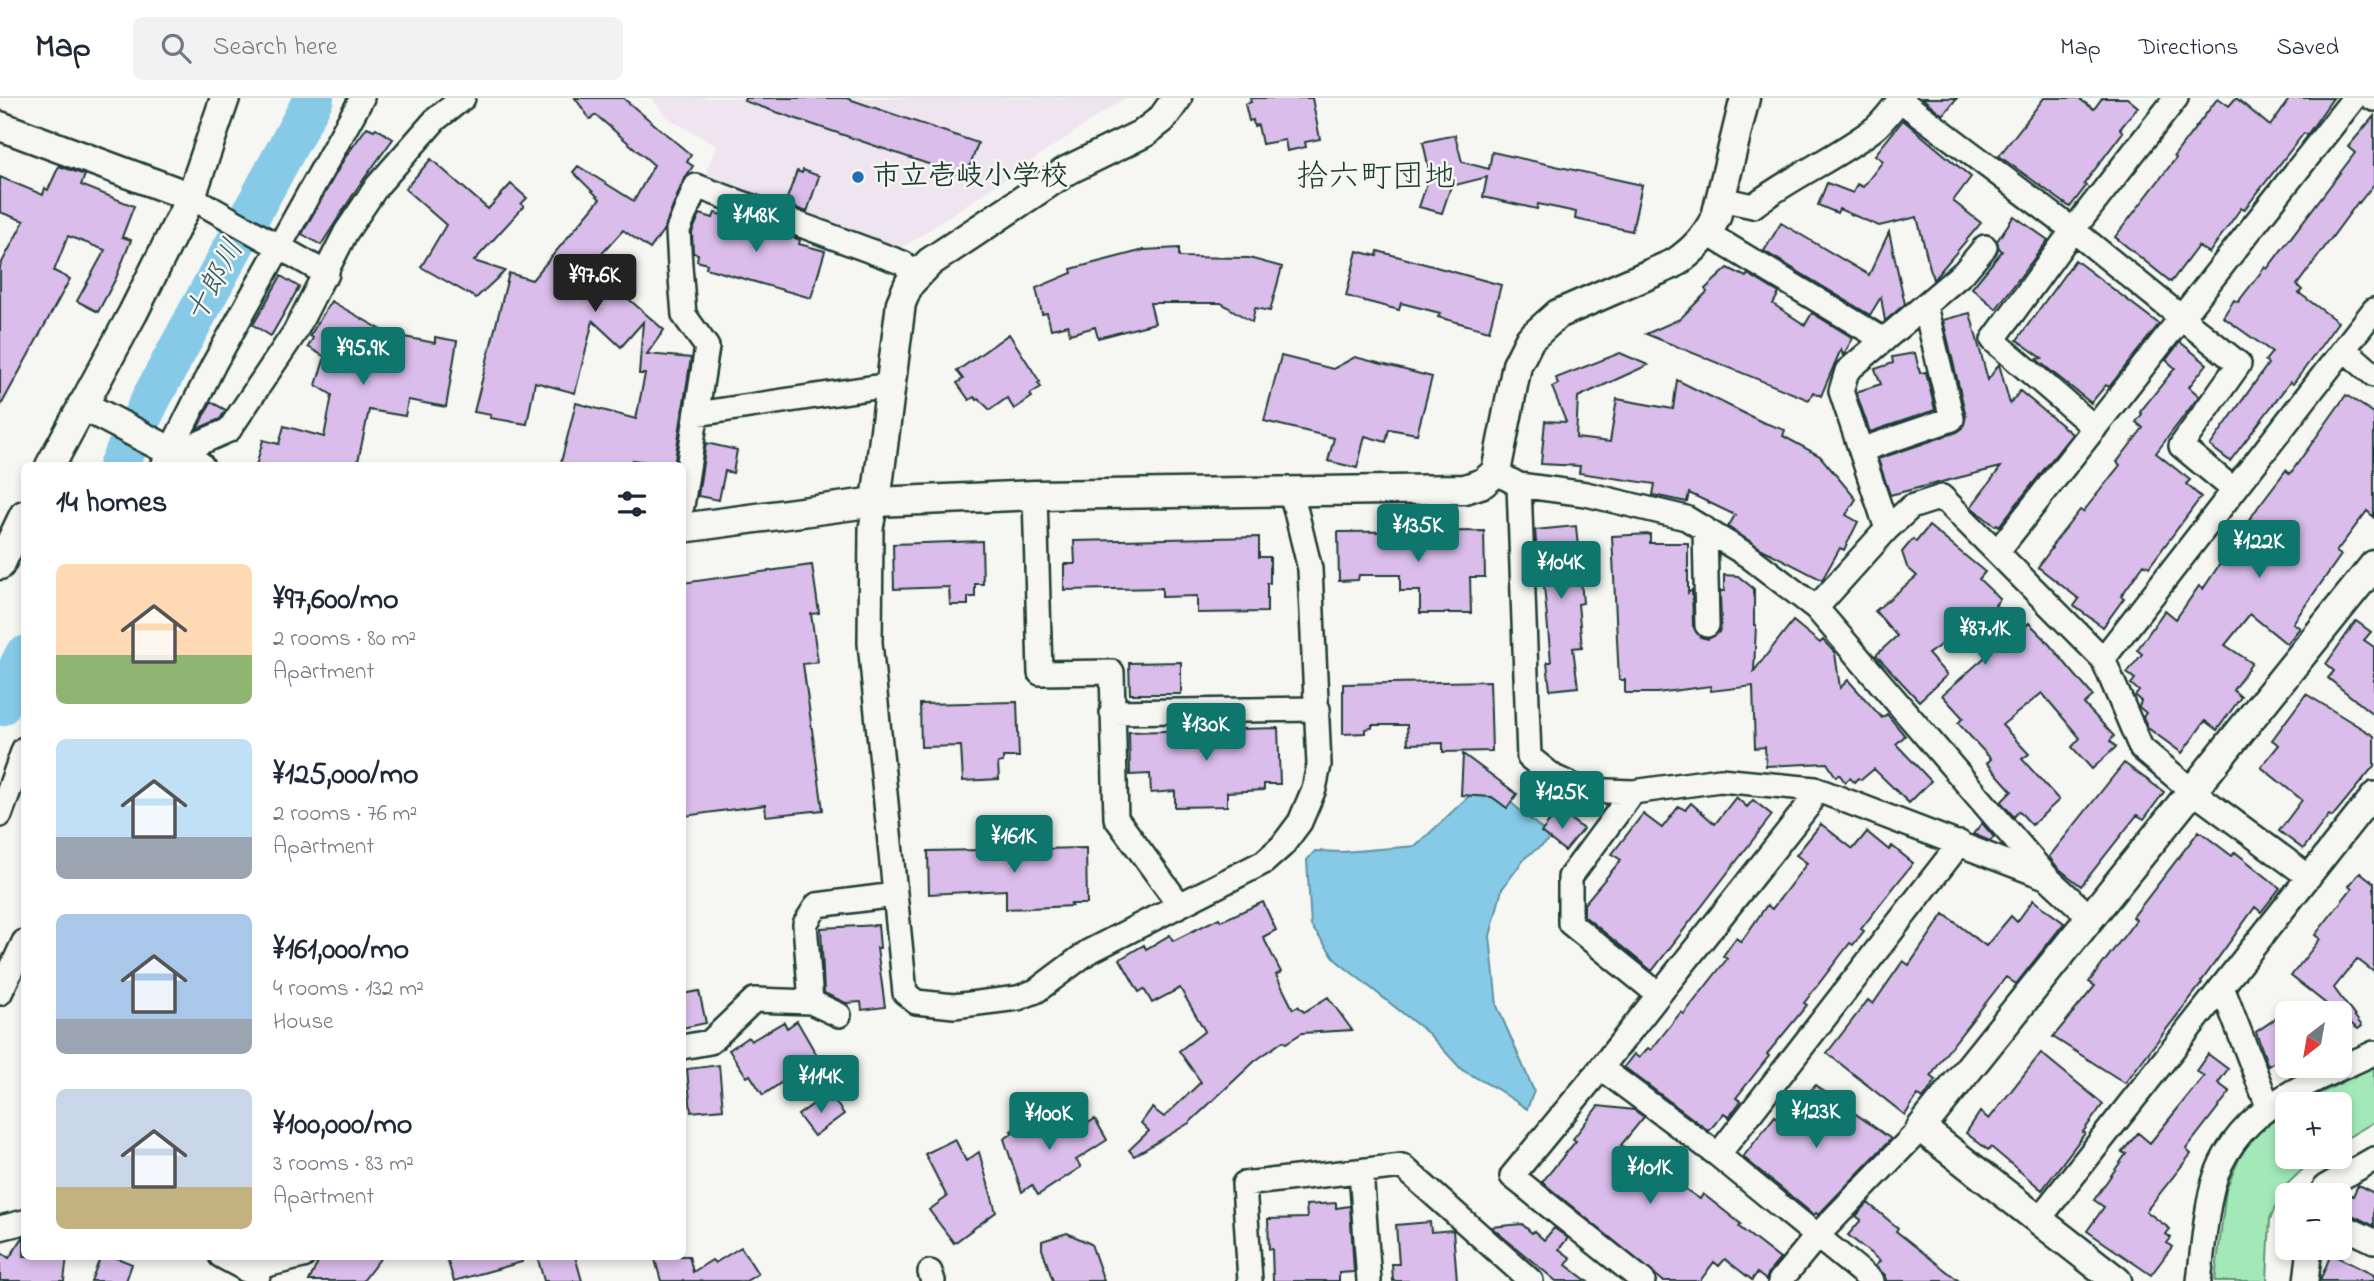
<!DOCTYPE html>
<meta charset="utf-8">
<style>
body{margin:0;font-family:"Indie Flower","Klee One",sans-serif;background:#f2f2f3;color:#1f2937;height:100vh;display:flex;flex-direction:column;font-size:26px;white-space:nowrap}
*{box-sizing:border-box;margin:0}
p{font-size:23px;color:#747a83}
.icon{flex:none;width:38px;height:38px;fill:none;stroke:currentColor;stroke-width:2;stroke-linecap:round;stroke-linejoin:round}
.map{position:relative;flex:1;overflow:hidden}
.drawer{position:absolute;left:21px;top:364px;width:665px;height:798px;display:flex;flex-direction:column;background:#fff;border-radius:10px;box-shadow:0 4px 10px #0003}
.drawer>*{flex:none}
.needle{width:46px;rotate:211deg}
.controls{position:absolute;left:2275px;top:903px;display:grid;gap:14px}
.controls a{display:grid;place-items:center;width:77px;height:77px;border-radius:10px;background:#fff;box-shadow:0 4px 10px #0003;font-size:35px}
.price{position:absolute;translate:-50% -60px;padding:0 16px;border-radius:7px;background:#0f766e;color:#fff;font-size:23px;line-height:46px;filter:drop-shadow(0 2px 4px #0008)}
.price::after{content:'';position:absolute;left:50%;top:42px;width:21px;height:16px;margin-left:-10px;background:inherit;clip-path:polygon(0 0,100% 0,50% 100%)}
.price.on{background:#222;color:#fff}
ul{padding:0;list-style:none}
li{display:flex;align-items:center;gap:21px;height:175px;padding:0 35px}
li span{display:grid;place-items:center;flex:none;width:196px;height:140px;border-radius:10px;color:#555}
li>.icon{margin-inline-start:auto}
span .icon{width:84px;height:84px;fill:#fffc;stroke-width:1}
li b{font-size:30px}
h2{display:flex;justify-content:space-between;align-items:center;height:84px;padding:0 35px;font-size:30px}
header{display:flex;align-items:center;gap:42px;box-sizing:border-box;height:98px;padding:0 35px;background:#fff;border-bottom:2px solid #e0e1e3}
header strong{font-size:33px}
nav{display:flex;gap:38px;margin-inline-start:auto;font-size:24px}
.search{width:490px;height:63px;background:#f2f2f3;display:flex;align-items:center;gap:18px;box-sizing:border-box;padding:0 24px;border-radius:10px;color:#747a83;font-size:26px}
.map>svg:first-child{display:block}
.built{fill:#eee5f0}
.green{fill:#a2e9b7;stroke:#609376;stroke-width:2}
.water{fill:#86cae8;stroke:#5d92a0;stroke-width:2}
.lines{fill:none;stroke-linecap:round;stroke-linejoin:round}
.river{stroke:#86cae8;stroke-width:40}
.building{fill:#dabdeb;stroke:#1f3d34;stroke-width:2}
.minor-casing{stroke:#1f3d34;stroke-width:28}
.tertiary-casing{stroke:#1f3d34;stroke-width:33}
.minor{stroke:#f6f6f2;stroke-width:23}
.tertiary{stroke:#f6f6f2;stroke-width:28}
.poi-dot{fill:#1f6fb2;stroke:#f6f6f2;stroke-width:2.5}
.labels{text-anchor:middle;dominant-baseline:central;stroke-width:5;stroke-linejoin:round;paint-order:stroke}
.poi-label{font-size:28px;font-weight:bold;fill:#1f3d34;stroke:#f6f6f2;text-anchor:start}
.water-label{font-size:30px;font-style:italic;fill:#345958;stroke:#f6f6f2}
.quarter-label{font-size:32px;fill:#1f3d34;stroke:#f6f6f2}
</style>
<header>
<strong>Map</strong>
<div class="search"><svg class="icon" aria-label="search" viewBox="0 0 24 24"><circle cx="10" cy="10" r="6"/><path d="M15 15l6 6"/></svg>Search here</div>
<nav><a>Map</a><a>Directions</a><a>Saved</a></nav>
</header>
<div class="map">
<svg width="2374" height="1183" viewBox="0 0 2374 1183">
<rect width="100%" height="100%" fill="#f6f6f2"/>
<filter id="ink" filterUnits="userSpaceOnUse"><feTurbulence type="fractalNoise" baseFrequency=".0143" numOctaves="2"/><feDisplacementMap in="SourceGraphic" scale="14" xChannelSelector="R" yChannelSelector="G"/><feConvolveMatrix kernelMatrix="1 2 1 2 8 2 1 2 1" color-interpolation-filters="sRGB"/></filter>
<g filter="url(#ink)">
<!-- built -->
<path class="built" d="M652,0H1125L896,154L713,86L706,73L717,48L666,19Z"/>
<!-- green -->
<path class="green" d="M2374,968V1024L2340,1044V1006H2299Z
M2287,1014V1059H2316L2284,1089L2270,1121L2267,1183H2215L2226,1091L2239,1061L2254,1036Z"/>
<!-- water -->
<path class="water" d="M1471,696L1508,702L1552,740L1526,759L1502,791L1490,838L1497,908L1534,993L1527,1011L1497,991L1462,972L1429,936L1337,863L1311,828L1307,762L1315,753L1343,754L1416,748Z"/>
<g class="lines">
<!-- river -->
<path class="river" d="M118,368L153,297L314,0
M0,608L24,558"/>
</g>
<!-- building -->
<path class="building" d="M575,0H623L691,57L687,64L693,68L683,83L664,131L650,151L623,132L591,168L664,232L647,256L691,260L674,368L632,362L631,368H560L576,305L636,321L645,276H639L643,224L621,249L593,223L575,295L535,284L527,326L490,320L491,317L474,314L509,175L532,182L600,101L573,74L578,68L634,103L654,67L596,17L590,21Z
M745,0H846L978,45L966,79L744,3Z
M1250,0H1312L1320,41L1305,44L1306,49L1287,53L1285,42L1262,46L1258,27L1254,28L1253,22L1249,23L1245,6L1251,4Z
M1922,0H1957L1943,17Z
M2044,0H2078L2094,11L2102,0H2127L2138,9L2120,31L2123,34L2084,86L2086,88L2070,109L1999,58Z
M2218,0L2229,8L2236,0L2270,28L2290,0H2333L2307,37L2304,35L2244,112L2241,110L2209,155L2198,148L2171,184L2115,139L2176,60L2174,58Z
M2374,18V86L2359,105L2358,104L2297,187L2302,192L2299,195L2338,224L2305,270L2293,286L2290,284L2230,363L2210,348L2268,266L2265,263L2272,254L2223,219L2234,202L2238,204L2265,169L2267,171L2355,55L2348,49Z
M1903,22L1971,79L1953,103L1981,125L1933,182L1917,119L1879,128L1839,111L1837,115L1818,107L1827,85L1853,95L1857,86L1863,89L1883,63L1875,57Z
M367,29L374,32L376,30L393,41L358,89L321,147L302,136L344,61Z
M1455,37L1462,64L1489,71L1492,54L1642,87L1632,133L1575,121L1576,114L1538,106L1537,111L1483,99L1487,79L1451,88L1442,115L1419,109L1430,76L1423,44Z
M431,61L488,111L511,86L527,100L521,106L524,108L474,163L505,173L476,200L421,169L446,127L405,91Z
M59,68L85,77L81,87L134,108L122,139L131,142L116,180L98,214L77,203L105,152L68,138L54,173L70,181L0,309V168L24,123L0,114V79L43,97L45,90L48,92Z
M803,72L819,78L807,114L785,106L797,73L802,75Z
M715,115L768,130L800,142L799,146L825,153L811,200L706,170L707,166L697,163L698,156L693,155L692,134L700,116L713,120Z
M2014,118L2048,142L1996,211L1972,190L2002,153L1999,150L1997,143Z
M1781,125L1869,177L1889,134L1905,206L1885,223L1881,199L1870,217L1764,153Z
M1179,150V159L1249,160L1282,169L1270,213L1255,210L1252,224L1221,205H1150L1155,225L1098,240L1095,229L1070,236L1068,227L1051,231L1047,215L1042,216L1036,190L1072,175L1071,171L1144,152Z
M1357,153L1377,158L1378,153L1501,187L1489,233L1438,219L1440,215L1401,205L1399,212L1346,198Z
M2075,162L2159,226L2109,289L2106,287L2091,305L2036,261L2042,260L2017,242Z
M1728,170L1746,179L1748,176L1779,195L1773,206L1805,227L1812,215L1853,240L1843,258L1841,251L1821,298L1813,294L1809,302L1646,236L1680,221L1707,194L1705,191Z
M281,178L299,189L271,238L253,227Z
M331,203L389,236L435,245V239L457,243L446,309L408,302L405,318L369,312L357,368H256L263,342L279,346L284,328L324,339L332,297L316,287L325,259L308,249L313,240L310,238Z
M1970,215L1988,282L1999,266L2010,306L2020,293L2072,336L1999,428L1997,426L1995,428L1971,409L2001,369L1890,397L1878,361L1957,334L1963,330L1966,318L1943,222Z
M1009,236L1040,284L1038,285L1041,289L1030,296L1032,299L1014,311L1007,300L990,312L979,301L977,302L974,299L969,302L957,285L963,281L957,273Z
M2180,244L2207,266L2189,289L2199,298L2156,355L2190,382L2186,386L2201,399L2149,469L2144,466L2121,498L2124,500L2103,529L2074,508L2079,501L2038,469L2052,450L2051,449L2080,412L2083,414L2120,367L2117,364L2143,330L2136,324L2142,316L2140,314L2175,270L2166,262Z
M1620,255L1648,267L1578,299L1576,340L1610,344L1617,301L1673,311L1677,282L1762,324L1785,332L1783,338L1820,358L1856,401L1846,417L1858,424L1844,452L1840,450L1822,482L1762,451L1728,429L1735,417L1689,395L1687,404L1653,397L1655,386L1579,375L1580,368L1541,366L1545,323L1566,324L1552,289L1558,286L1556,280Z
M1915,255L1920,275L1926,274L1935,312L1870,334L1856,294L1881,286L1875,271L1893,265L1892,259Z
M1281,258L1333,271L1355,259L1432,279L1417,336L1389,331L1386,344L1365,338L1357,370L1328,363L1334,340L1264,323Z
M2346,297L2374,315V419L2367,413L2336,454L2341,457L2293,525L2300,530L2287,546L2250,516L2225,547L2252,565L2233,592L2241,599L2217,632L2205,623L2182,655L2148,630L2143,619L2146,615L2139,609L2141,603L2135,598L2139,593L2131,586L2135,581L2127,575L2142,556L2137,552L2165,512L2176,521L2199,488L2203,491L2258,409L2286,372L2290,376Z
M211,304L226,312L220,321L197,331Z
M706,345L737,352L733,375L725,373L719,402L698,398Z
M1576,428L1583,505L1578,506L1582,549L1573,550L1578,589L1550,592L1547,564H1551L1546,509L1542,468H1538L1535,432Z
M1929,428L1985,474L1979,481L2000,501L1995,507L2022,532L2029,525L2043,539L2093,598L2084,606L2114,638L2110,643L2116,649L2092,671L2072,649L2080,640L2042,595L2002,627L2029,656L2022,661L2059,702L2032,727L2019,713L2014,719L2001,704L2012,693L1987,665L1991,661L1958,625L1963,620L1942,597L1992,553L1966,529L1928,556L1947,577L1919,603L1876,557L1897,538L1875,513L1917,478L1907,469L1902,454L1913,441L1916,444Z
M1484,433L1485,479H1470L1471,515H1420V493H1400V477H1359L1358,482L1339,483L1338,434Z
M1650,436V445H1688V495L1692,492L1693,528L1700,539L1708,541L1719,534L1721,527L1720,493H1724V477L1738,478L1754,491V527H1756L1754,573L1793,523L1820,545L1823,542L1835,555L1840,590L1848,582L1882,620L1887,616L1905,638L1896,646L1931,683L1909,705L1874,671L1861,682L1858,680L1854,684L1850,680L1845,684L1839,676L1836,679L1827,665L1766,668L1765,649L1755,650L1753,588L1711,593L1710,588L1657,595H1625V582H1619L1612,438Z
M1259,439V459H1270V485H1267V514L1197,515V498L1162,499V490L1064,492V466H1075L1074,443Z
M982,443L983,486H975V499H968V507H950L949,489L894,491L893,446Z
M812,467L819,515L811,516L818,564L803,566L823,712L766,718L765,707L685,718L682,702V485Z
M2356,523L2371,534L2364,542L2374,549V617L2328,580L2334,573L2326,566Z
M1181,564V596H1130L1129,565Z
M1490,583L1492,653L1443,654V645L1408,646L1407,627H1372V630L1365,631V635L1343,636V586Z
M2306,596L2374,638V668L2332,719L2329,717L2303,751L2279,733L2302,702L2261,669L2279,647L2272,642Z
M1017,604L1019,659H1003V664L998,665L999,681L963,683L961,648L921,649L920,606Z
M1278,630L1280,686H1264V692L1227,694V708L1175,709V693L1151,695L1150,676L1130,677L1129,634Z
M1463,656L1517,696L1507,710L1492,699L1461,697Z
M2124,665L2164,694L2144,721L2137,717L2081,788L2058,770L2049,759Z
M1736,699L1747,709L1753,702L1772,717L1652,873L1584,818V806L1621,762L1612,756L1643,716L1662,730L1679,708L1685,712L1691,705L1715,726Z
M1559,712L1583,731L1565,753L1541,734Z
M1982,725L1994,739L1990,743L1973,736Z
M1821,726L1853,751L1867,734L1889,752L1892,748L1913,765L1861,831L1864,833L1853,847L1850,845L1804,905L1807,907L1767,956L1769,958L1736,1000L1741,1003L1729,1019L1724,1015L1709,1033L1624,969L1634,956L1639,960L1648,950L1651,952L1681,914L1684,916L1727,861L1723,858L1736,840L1741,844L1767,807L1772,811L1807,765L1796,757Z
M2199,733L2232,758L2235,754L2280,790L2261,814L2255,809L2201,884L2202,885L2125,985L2053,939L2095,888L2089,884L2136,822L2133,819Z
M1086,750L1087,806H1071L1072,808L1006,811V792L929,796L928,753Z
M2360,774L2374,785V874L2357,861L2334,890L2362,928L2358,931L2291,878L2320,841L2315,837L2352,790L2349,788Z
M2033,802L2064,825L2016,886L2006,879L1944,958L1931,978L1936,982L1923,1001L1918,997L1905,1017L1827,955L1868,902L1873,906L1903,863L1909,867L1944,816L1986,848L2011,818L2017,824Z
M1263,804L1276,832L1263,839L1281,874L1276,877L1293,911L1298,908L1304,914L1328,899L1352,932L1302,935L1286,945L1283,943L1255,963L1189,1025L1134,1058L1129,1052L1149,1033L1141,1025L1152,1010L1164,1019L1201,984L1179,953L1205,933L1180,890L1152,905L1144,891L1139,894L1120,861L1144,847L1146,851L1170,837L1173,843L1219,820L1221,823Z
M878,827L880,850H877L885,909L862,912L861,904L846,905L824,895L821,830Z
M699,893L706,925L682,930V896Z
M2287,913V956L2268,968L2256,934Z
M797,923L823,968L802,982L797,974L763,997L750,977L747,979L729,952L748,939L751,943L784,924L787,930Z
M2041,955L2103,1006L2083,1034L2085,1035L2042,1092L1991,1049L1988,1052L1966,1035L1980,1014L1989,1021Z
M2208,956L2228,971L2218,985L2230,994L2186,1051L2191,1056L2146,1113L2170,1131L2166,1136L2171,1140L2167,1145L2172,1149L2151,1177L2087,1133L2104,1109L2094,1102L2126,1056L2122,1054L2138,1035L2150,1045L2204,978L2196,973Z
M719,967L723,1011L691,1014L687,971Z
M1815,987L1891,1041L1818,1117L1816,1115L1814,1117L1743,1059L1775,1018L1784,1025Z
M829,995L844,1016L814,1038L798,1017Z
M1598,1008L1634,1012L1644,1019L1621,1047L1700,1101L1703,1096L1741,1126L1739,1129L1780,1161L1769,1174L1766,1182L1757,1175L1752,1182L1725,1161L1719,1168L1714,1164L1700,1183H1663L1542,1084L1576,1043L1573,1041Z
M1044,1017L1046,1020L1051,1018L1065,1039L1095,1021L1107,1042L1076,1062L1081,1069L1038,1097L1032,1087L1022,1094L1004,1041L1013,1035L1011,1033L1027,1023L1029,1027Z
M955,1041L966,1063L979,1054L996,1114L954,1145L929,1112L947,1099L925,1056Z
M2358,1087L2374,1095V1128L2340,1111V1103L2344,1094L2353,1098Z
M1336,1105V1110L1350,1108L1354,1174L1339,1175V1183H1273L1272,1151H1269L1268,1121L1307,1120L1306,1107Z
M1868,1105L1898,1130L1896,1133L1959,1183H1886L1885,1177L1875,1168L1880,1163L1848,1137L1861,1122L1856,1118Z
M1430,1124L1431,1134L1453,1132L1457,1183H1393L1392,1166H1399L1396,1127Z
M1522,1126L1532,1135L1534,1133L1544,1142L1554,1130L1568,1140L1559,1151L1571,1160L1566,1167L1587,1183H1556L1491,1129Z
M1067,1135L1091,1146L1104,1183H1053L1042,1151V1143Z
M24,1138V1158H67L64,1183H0V1154L9,1160Z
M741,1149L758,1176L746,1183H661L654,1158H689L693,1174L712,1162L715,1165Z
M2331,1156L2374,1177V1183H2320Z
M101,1158H112L132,1166L126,1183H91Z
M321,1158H382L363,1183H309Z
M446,1158H522V1164L454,1183Z
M537,1158H575L582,1183H544Z"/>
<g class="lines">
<!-- minor casing -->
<g class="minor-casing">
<path id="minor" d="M2372,0L2374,1
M191,99L327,176
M1721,101L1753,108C1791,79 1836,60 1874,31C1884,23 1891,12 1900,2L2073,132L2239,266L2181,348L2234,392
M1708,136L1884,242
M2344,251L2374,277
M697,316L889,287
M2095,330L1993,242L2073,132L2176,0
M1861,352L1952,321L1925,208
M186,361L197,346L229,332L295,234L346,134L377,88L436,21L463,0
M163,368L214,266L362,0
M1508,381L1519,387L1586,396L1686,420L1747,457L1816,510L2048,780L2091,820
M1519,387L1529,659L1554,679L1582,692L1633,694L1720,682L1815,691L2048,780
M1035,397L1040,575L1112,574L1116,720L1179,806
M876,404L871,430L870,545L905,895L916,904L954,908L1018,900L1036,893L1088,854L1264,764L1282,748L1300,724L1314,691L1319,667L1310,471L1291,393
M682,408L707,249L684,217L680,168L678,132L696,88L903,165L916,179
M1705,431L1707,527
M1887,431L1841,293L1847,273L1964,174L1985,149
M1997,454L2354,0
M1816,510L1887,431L1911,409L1942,399L2103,561
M1112,614L1318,611
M1633,694L1570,779V825L1658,896
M0,717L24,651
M2309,779L2191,692L2141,650L2103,561L2374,212
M2222,889L2268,1008
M0,895L24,844
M839,917L811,904L805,826L817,807L895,797
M682,949L710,944L754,902L811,904
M1601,970L1718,1057L1872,1183
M1718,1057L1960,745
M1361,1073L1369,1183
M2322,1097L2325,1089L2374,1061
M2039,1121L2374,696
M2340,1127L2374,1143
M0,1130L24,1124
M221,1158L258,1178
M246,1172L303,1158
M930,1174L933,1183
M1250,1183L1244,1086L1402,1068L1531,1183
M1643,1183L1512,1078L1601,970L1808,708L1815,691
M1780,1183L1817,1138L1921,1030
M2199,1183C2203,1152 2205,1117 2213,1087C2234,1011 2310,984 2374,955
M2306,1183L2310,1150"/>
</g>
<!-- tertiary casing -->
<g class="tertiary-casing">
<path id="tertiary" d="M0,28L191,99
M82,307L199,368
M50,368L133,215L191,99L225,0
M876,404L901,205L909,186L930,164L1068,72L1144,35L1162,21L1177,0
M682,430L876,404L1035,397L1465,391L1483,385L1496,374L1517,267L1530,241L1558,216L1675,165C1694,152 1706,139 1716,119L1745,0
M0,467L24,417
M2117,1183L1921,1030L2374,467"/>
</g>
<!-- minor -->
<use href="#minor" class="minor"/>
<!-- tertiary -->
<use href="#tertiary" class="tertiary"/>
</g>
</g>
<!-- markers -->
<circle class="poi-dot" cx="858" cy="79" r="7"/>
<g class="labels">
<!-- poi labels -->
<g class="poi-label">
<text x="872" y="79">市立壱岐小学校</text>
</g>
<!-- water labels -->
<g class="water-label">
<text transform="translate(216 184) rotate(-62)">十郎川</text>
</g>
<!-- quarter labels -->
<g class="quarter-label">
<text x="1376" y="80">拾六町団地</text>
</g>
</g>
</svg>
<div class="controls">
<a><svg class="needle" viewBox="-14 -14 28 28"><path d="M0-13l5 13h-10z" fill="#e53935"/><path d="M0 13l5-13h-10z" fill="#747a83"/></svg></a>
<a>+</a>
<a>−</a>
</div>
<b class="price" style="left:756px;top:156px">¥148K</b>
<b class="price on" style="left:595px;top:216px">¥97.6K</b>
<b class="price" style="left:363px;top:289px">¥95.9K</b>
<b class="price" style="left:1418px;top:466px">¥135K</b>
<b class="price" style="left:2259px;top:482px">¥122K</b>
<b class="price" style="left:1561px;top:503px">¥104K</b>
<b class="price" style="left:1985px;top:569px">¥87.1K</b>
<b class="price" style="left:1206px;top:665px">¥130K</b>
<b class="price" style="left:1562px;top:733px">¥125K</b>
<b class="price" style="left:1014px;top:777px">¥161K</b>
<b class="price" style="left:821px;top:1017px">¥114K</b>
<b class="price" style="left:1816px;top:1052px">¥123K</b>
<b class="price" style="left:1049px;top:1054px">¥100K</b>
<b class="price" style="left:1650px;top:1108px">¥101K</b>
<section class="drawer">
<h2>14 homes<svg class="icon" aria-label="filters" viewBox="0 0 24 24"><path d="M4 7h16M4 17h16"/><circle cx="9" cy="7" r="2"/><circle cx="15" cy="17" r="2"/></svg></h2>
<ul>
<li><span style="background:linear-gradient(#ffd9b3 65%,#8fb573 0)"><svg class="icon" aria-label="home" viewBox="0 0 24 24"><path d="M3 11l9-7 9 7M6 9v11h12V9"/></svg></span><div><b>¥97,600/mo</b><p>2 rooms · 80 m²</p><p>Apartment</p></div></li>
<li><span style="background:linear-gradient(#bfe0f5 70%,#9aa5b1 0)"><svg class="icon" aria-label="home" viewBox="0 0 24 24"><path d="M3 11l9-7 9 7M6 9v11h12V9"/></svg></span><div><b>¥125,000/mo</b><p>2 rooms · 76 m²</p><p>Apartment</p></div></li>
<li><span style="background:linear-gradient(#a9c7e8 75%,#9aa5b1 0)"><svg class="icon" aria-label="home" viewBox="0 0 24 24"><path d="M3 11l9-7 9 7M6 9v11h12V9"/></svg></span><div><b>¥161,000/mo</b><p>4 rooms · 132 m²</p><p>House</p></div></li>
<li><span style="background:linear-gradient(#c9d6e8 70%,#c2b280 0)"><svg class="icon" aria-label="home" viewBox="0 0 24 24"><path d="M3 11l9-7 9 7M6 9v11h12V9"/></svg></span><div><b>¥100,000/mo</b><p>3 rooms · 83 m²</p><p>Apartment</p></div></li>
</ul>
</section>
</div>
